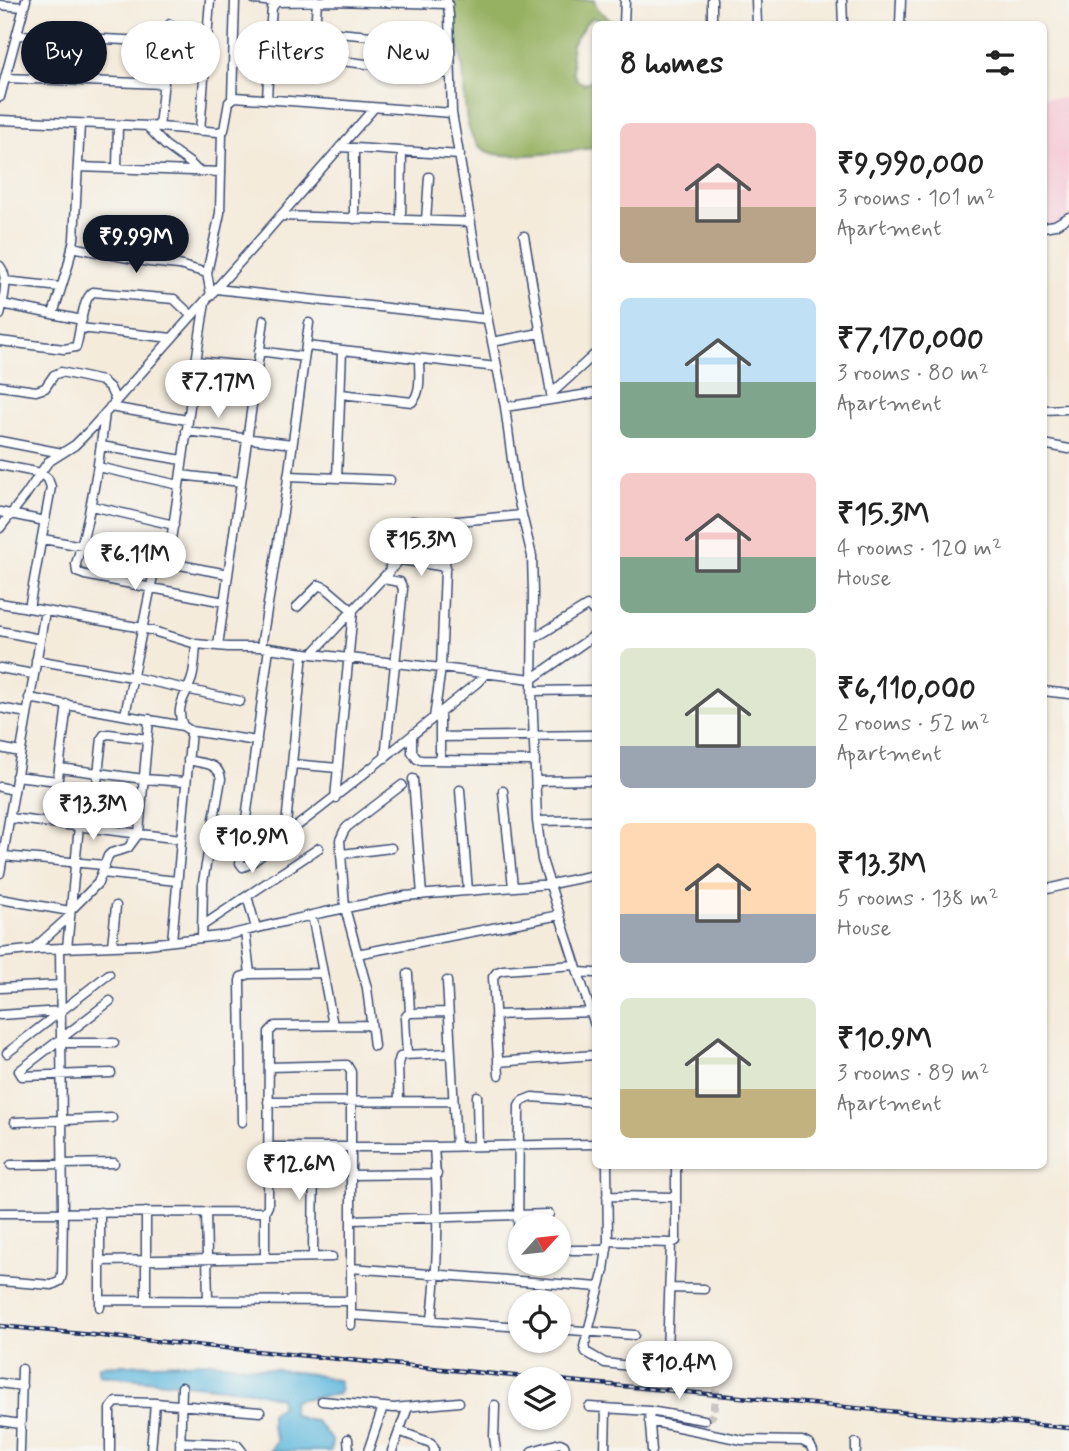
<!DOCTYPE html>
<meta charset="utf-8">
<style>
body{margin:0;font-family:Mynerve,sans-serif;background:#f2f2f2;color:#222;height:100vh;display:flex;flex-direction:column;font-size:26px;white-space:nowrap}
*{box-sizing:border-box;margin:0}
p{font-size:23px;color:#767676}
.icon{flex:none;width:38px;height:38px;fill:none;stroke:currentColor;stroke-width:2;stroke-linecap:round;stroke-linejoin:round}
.map{position:relative;flex:1;overflow:hidden}
.details{position:absolute;left:592px;top:21px;width:455px;height:1148px;display:flex;flex-direction:column;background:#fff;border-radius:10px;box-shadow:0 2px 5px #0004}
.details>*{flex:none}
.banner{position:absolute;left:21px;top:21px;width:466px;height:63px;display:flex;gap:14px}
.needle{width:46px;rotate:63deg}
.controls{position:absolute;left:508px;top:1213px;display:grid;gap:14px}
.controls a{display:grid;place-items:center;width:63px;height:63px;border-radius:50%;background:#fff;box-shadow:0 2px 5px #0004;font-size:35px}
.price{position:absolute;translate:-50% -60px;padding:0 16px;border-radius:24px;background:#fff;color:#222;font-size:23px;line-height:46px;filter:drop-shadow(0 2px 4px #0008)}
.price::after{content:'';position:absolute;left:50%;top:42px;width:21px;height:16px;margin-left:-10px;background:inherit;clip-path:polygon(0 0,100% 0,50% 100%)}
.price.selected{background:#111827;color:#fff}
ul{padding:0;list-style:none}
li{display:flex;align-items:center;gap:21px;height:175px;padding:0 28px}
li span{display:grid;place-items:center;flex:none;width:196px;height:140px;border-radius:10px;color:#555}
li>.icon{margin-inline-start:auto}
span .icon{width:84px;height:84px;fill:#fffc;stroke-width:1}
li b{font-size:30px}
h2{display:flex;justify-content:space-between;align-items:center;height:84px;padding:0 28px;font-size:30px}
.pill{padding:0 24px;border-radius:32px;background:#fff;box-shadow:0 2px 5px #0004;font-size:24px;line-height:63px}
.pill.selected{background:#111827;color:#fff}
.map>svg:first-child{display:block}
.built{fill:#f5cfda}
.forest{fill:#96b162;stroke:#587060;stroke-width:2}
.water{fill:#5fb8dc;stroke:#3d749d;stroke-width:2}
.lines{fill:none;stroke-linecap:round;stroke-linejoin:round}
.street-tunnel{stroke:#c9c5c2;stroke-width:8;stroke-dasharray:8 4;stroke-linecap:butt}
.street-casing{stroke:#3c4b71;stroke-width:11}
.street{stroke:#fff;stroke-width:8}
.rail-casing{stroke:#1b2f5e;stroke-width:4.5}
.rail{stroke:#f6f6f2;stroke-width:2;stroke-dasharray:5;stroke-linecap:butt}
</style>
<div class="map">
<svg width="1069" height="1451" viewBox="0 0 1069 1451">
<rect width="100%" height="100%" fill="#f6f6f2"/>
<filter id="ink" filterUnits="userSpaceOnUse"><feTurbulence type="fractalNoise" baseFrequency=".0143" numOctaves="2"/><feDisplacementMap in="SourceGraphic" scale="14" xChannelSelector="R" yChannelSelector="G"/><feConvolveMatrix kernelMatrix="1 2 1 2 8 2 1 2 1" color-interpolation-filters="sRGB"/></filter>
<filter id="wash" filterUnits="userSpaceOnUse"><feTurbulence type="fractalNoise" baseFrequency=".00686" numOctaves="4" result="noise"/><feDisplacementMap in="SourceGraphic" scale="28" xChannelSelector="R" yChannelSelector="G"/><feGaussianBlur stdDeviation="1.57" result="paint"/><feColorMatrix in="noise" values="0 0 0 0 0 0 0 0 0 0 0 0 0 0 0 0 0 1.4 0 .05"/><feComposite in="paint" operator="in"/></filter>
<g filter="url(#wash)">
<rect width="100%" height="100%" fill="#f4ebdb"/>
<!-- built -->
<path class="built" d="M1043,97L1069,99V228L1043,227Z"/>
<!-- forest -->
<path class="forest" d="M451,0H594C596,11 608,17 616,24H601L599,19L592,18L586,23L571,46L573,73L577,80L584,84L595,78V142L592,148C567,152 519,158 495,154C459,147 466,95 463,69C461,55 457,41 454,27C452,18 453,9 451,0Z"/>
<!-- water -->
<path class="water" d="M212,1362L312,1374L340,1381L339,1394L294,1400L292,1412C298,1419 307,1420 316,1421L332,1440L331,1451H270L277,1440L271,1425V1413L280,1407V1398L252,1391L99,1375V1366Z"/>
</g>
<g filter="url(#ink)">
<g class="lines">
<!-- street-tunnel -->
<path class="street-tunnel" d="M703,1375L713,1377L717,1386L713,1413L712,1416L704,1420"/>
<!-- street casing -->
<g class="street-casing">
<path id="street" d="M255,0L276,2
M447,0L449,15L452,113L484,301L505,407L516,490L532,556L533,593L532,691L537,821L542,860L595,1025
M712,0V24
M756,0L757,24
M842,0L843,24
M317,1L315,31L313,48L316,58L450,74
M0,5L24,7
M624,24L625,0
M900,24L901,0
M315,31L450,43
M17,35L168,42
M5,78L164,84
M0,97L26,0
M232,99L235,0
M267,99L271,20L272,8L276,2L332,1L448,4
M0,120L149,126L218,132L224,130L229,102L235,97L452,113
M147,126L165,145L190,163L198,171
M159,127L170,24
M200,131L210,0
M340,147L460,155
M78,167L221,172
M117,168L118,125
M280,216L471,222
M354,219V148
M401,220L402,151
M426,221L429,177
M1043,227L1055,225L1069,217
M524,236L552,399
M72,247L149,262L179,265L207,273
M0,266C10,279 3,300 0,315
M4,281L61,287
M216,289L487,319
M211,295L207,273L220,213L222,132
M2,304L82,320
M53,314L68,266L74,239L80,124
M80,328L172,338
M0,341L64,349L76,347C81,332 81,300 93,292L174,299L192,316
M492,342L540,333
M306,346L497,367
M259,351L304,357
M196,361L257,367
M0,386L36,391L45,388L54,375L61,372L102,381L110,388L116,401
M341,394L412,402C422,392 419,373 419,359
M551,394L595,354
M110,407L187,420
M505,407L595,393
M1043,410L1069,409
M105,413C99,465 91,514 76,564L77,572L85,575L224,602
M186,431L292,444
M0,441L62,453
M1043,444L1069,449
M101,446L182,460
M0,465L41,473L48,479L51,487L29,608
M98,467L179,485
M181,475L241,482
M288,476L390,480
M337,478L342,350
M92,506L174,525
M0,512L45,521
M522,515L447,522L434,527L409,550L312,654L441,668L532,679L595,635
M0,528L25,496L48,462L75,445L91,429L263,236L374,108
M42,539C104,549 166,563 228,574
M401,560L446,567
M167,564C182,477 191,389 205,302
M389,573L396,531L400,524L412,521L440,524
M383,579L400,582L403,589L385,758
M0,603L143,628L196,644L228,647H261L312,654
M297,607L319,585L326,588L353,611L335,798
M0,631L40,639
M533,639L587,606L590,607L595,613
M196,644C195,655 195,667 192,678C187,695 174,706 183,726L191,731L257,741
M218,646L264,320
M261,647L286,493L309,323
M269,648L240,863L243,867C254,864 274,844 285,835C351,786 414,733 478,682L486,673
M36,660L132,677L240,701
M0,668L33,674
M532,691L595,690
M1043,691L1069,694
M29,698L183,726
M67,704L57,786L70,825
M0,708L27,713
M440,713V760
M125,715L156,561
M434,718L441,668L447,522
M412,737V752L417,759L421,760L535,761
M440,737L595,735
M0,748L20,752
M188,760C202,764 219,762 221,779L203,882L202,938
M292,764L338,768
M60,768L144,779L185,782
M16,776L58,781
M413,779L422,895
M536,781L595,780
M0,787L14,790
M460,790L468,891
M503,791L513,887
M10,818L181,839
M537,821L595,820
M92,828L102,738L104,735L109,734L148,739
M285,835L303,653
M342,854L391,848
M3,856L104,865
M0,873L45,611
M102,873L177,881
M1043,890L1069,884
M247,896L256,928
M0,899L70,911L98,883L108,856L111,853L128,848L139,833L149,719
M312,915L333,1025
M202,926L319,848
M245,931L250,974
M172,941L191,731
M112,946L116,906
M67,948L79,826
M32,950L70,916
M0,953L38,949L139,945L228,935L321,913L405,896L551,884L595,875
M357,954L560,915
M578,972L595,973
M408,974L410,1013L448,1012
M447,981L456,1146
M0,988L61,985
M110,1001L19,1071L22,1076L111,1073
M0,1015L61,1011
M495,1015L595,1012
M61,1043H114
M374,1046L367,988L345,908L340,840L344,831L347,827L402,785
M7,1053L109,974
M407,1055L405,1018L407,1015L410,1013
M498,1062L595,1055
M269,1067L347,1065L351,1072V1325
M499,1075L493,977L497,972L503,970L576,965
M477,1096L478,1146
M399,1101L398,1064L400,1057L403,1055L451,1053
M268,1102L453,1101
M15,1122L112,1118
M242,1122L240,981L241,977L250,974L323,973
M268,1147H434L595,1144
M11,1165L114,1163
M607,1166L608,1241L604,1270L584,1347L586,1352L605,1363L703,1375
M351,1175L437,1174
M607,1196L676,1197
M100,1212V1307
M146,1212V1300
M206,1212L208,1301
M0,1213L265,1212
M351,1220L549,1214
M608,1241L671,1243L667,1353
M671,1243L676,1241V1166
M572,1250H607
M518,1252L519,1106L522,1101L532,1097L595,1102
M313,1257L314,1147
M265,1258V1212L268,1206L269,1032L275,1026H280L371,1025
M100,1261L332,1257
M351,1268L599,1287
M0,1281L52,1285L60,1281L62,1275L63,1213L60,948
M670,1288L704,1289
M100,1300L351,1301
M351,1315L520,1327
M432,1320C438,1263 439,1204 434,1147
M558,1329L634,1335
M0,1383L22,1386
M322,1401L394,1408L459,1402
M495,1405L494,1437L496,1451
M589,1407L649,1411L652,1451
M649,1411L704,1420
M0,1421L20,1424
M649,1421L742,1440L802,1441L810,1445L813,1451
M399,1431L431,1443L434,1448V1451
M348,1439L349,1451
M180,1442L232,1444L237,1445L242,1451
M856,1443V1451
M20,1451L22,1369
M110,1451V1409L116,1402L155,1403L260,1412
M151,1451L155,1403
M180,1451L182,1387
M368,1451L383,1407
M392,1451L408,1407
M532,1451L560,1443L564,1445L566,1451
M605,1451L606,1409"/>
</g>
<!-- street -->
<use href="#street" class="street"/>
<!-- rail casing -->
<g class="rail-casing">
<path id="rail" d="M0,1326L545,1379
M558,1380L1069,1428"/>
</g>
<!-- rail -->
<use href="#rail" class="rail"/>
</g>
</g>
</svg>
<div class="controls">
<a><svg class="needle" viewBox="-14 -14 28 28"><path d="M0-13l5 13h-10z" fill="#e53935"/><path d="M0 13l5-13h-10z" fill="#767676"/></svg></a>
<a><svg class="icon" aria-label="locate" viewBox="0 0 24 24"><circle cx="12" cy="12" r="6"/><path d="M12 2v4M12 18v4M2 12h4M18 12h4"/></svg></a>
<a><svg class="icon" aria-label="layers" viewBox="0 0 24 24"><path d="M12 4l9 5-9 5-9-5zM3 14l9 5 9-5"/></svg></a>
</div>
<b class="price selected" style="left:136px;top:275px">₹9.99M</b>
<b class="price" style="left:218px;top:420px">₹7.17M</b>
<b class="price" style="left:421px;top:578px">₹15.3M</b>
<b class="price" style="left:135px;top:592px">₹6.11M</b>
<b class="price" style="left:93px;top:842px">₹13.3M</b>
<b class="price" style="left:252px;top:875px">₹10.9M</b>
<b class="price" style="left:299px;top:1202px">₹12.6M</b>
<b class="price" style="left:679px;top:1401px">₹10.4M</b>
<div class="banner">
<a class="pill selected">Buy</a>
<a class="pill">Rent</a>
<a class="pill">Filters</a>
<a class="pill">New</a>
</div>
<section class="details">
<h2>8 homes<svg class="icon" aria-label="filters" viewBox="0 0 24 24"><path d="M4 7h16M4 17h16"/><circle cx="9" cy="7" r="2"/><circle cx="15" cy="17" r="2"/></svg></h2>
<ul>
<li><span style="background:linear-gradient(#f6c9c9 60%,#b9a48a 0)"><svg class="icon" aria-label="home" viewBox="0 0 24 24"><path d="M3 11l9-7 9 7M6 9v11h12V9"/></svg></span><div><b>₹9,990,000</b><p>3 rooms · 101 m²</p><p>Apartment</p></div></li>
<li><span style="background:linear-gradient(#bfe0f5 60%,#7fa58c 0)"><svg class="icon" aria-label="home" viewBox="0 0 24 24"><path d="M3 11l9-7 9 7M6 9v11h12V9"/></svg></span><div><b>₹7,170,000</b><p>3 rooms · 80 m²</p><p>Apartment</p></div></li>
<li><span style="background:linear-gradient(#f6c9c9 60%,#7fa58c 0)"><svg class="icon" aria-label="home" viewBox="0 0 24 24"><path d="M3 11l9-7 9 7M6 9v11h12V9"/></svg></span><div><b>₹15.3M</b><p>4 rooms · 120 m²</p><p>House</p></div></li>
<li><span style="background:linear-gradient(#dfe7d0 70%,#9aa5b1 0)"><svg class="icon" aria-label="home" viewBox="0 0 24 24"><path d="M3 11l9-7 9 7M6 9v11h12V9"/></svg></span><div><b>₹6,110,000</b><p>2 rooms · 52 m²</p><p>Apartment</p></div></li>
<li><span style="background:linear-gradient(#ffd9b3 65%,#9aa5b1 0)"><svg class="icon" aria-label="home" viewBox="0 0 24 24"><path d="M3 11l9-7 9 7M6 9v11h12V9"/></svg></span><div><b>₹13.3M</b><p>5 rooms · 138 m²</p><p>House</p></div></li>
<li><span style="background:linear-gradient(#dfe7d0 65%,#c2b280 0)"><svg class="icon" aria-label="home" viewBox="0 0 24 24"><path d="M3 11l9-7 9 7M6 9v11h12V9"/></svg></span><div><b>₹10.9M</b><p>3 rooms · 89 m²</p><p>Apartment</p></div></li>
</ul>
</section>
</div>
